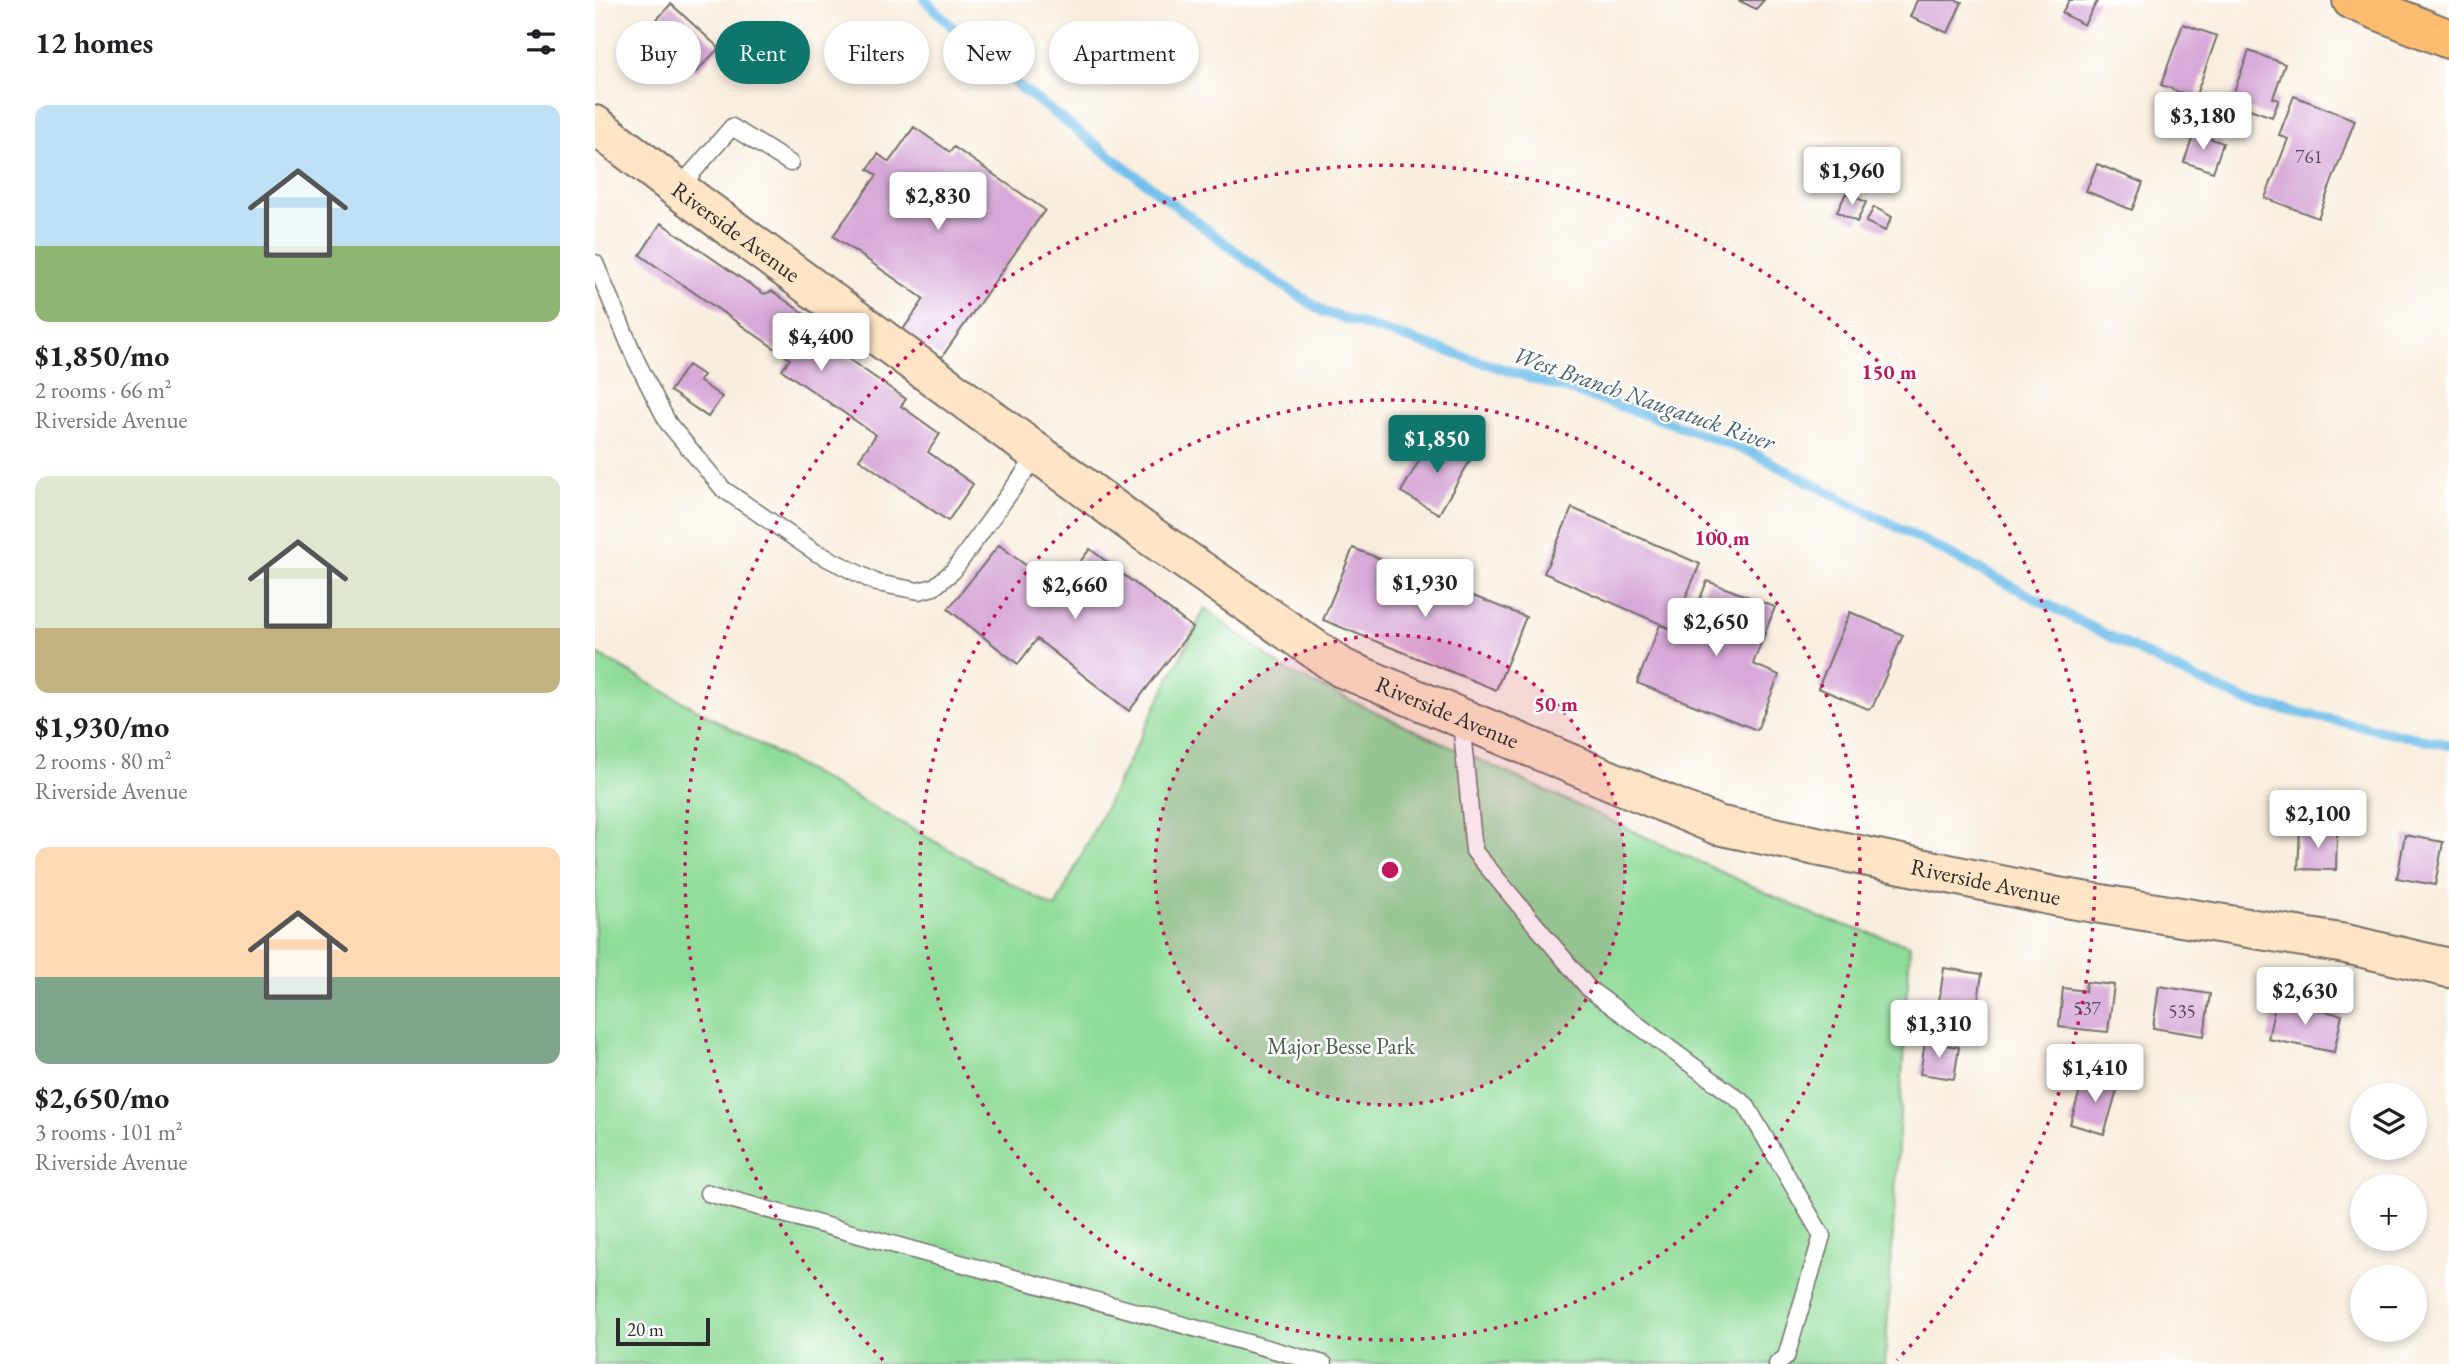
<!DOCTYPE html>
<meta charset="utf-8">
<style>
body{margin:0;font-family:"EB Garamond",serif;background:#f6f6f6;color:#202124;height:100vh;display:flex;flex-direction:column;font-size:26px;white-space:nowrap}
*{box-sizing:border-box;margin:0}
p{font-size:23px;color:#757577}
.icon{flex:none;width:38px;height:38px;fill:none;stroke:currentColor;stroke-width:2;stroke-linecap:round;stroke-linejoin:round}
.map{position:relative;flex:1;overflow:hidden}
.details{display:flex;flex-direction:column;background:#fff;width:595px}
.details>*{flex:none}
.guide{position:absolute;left:21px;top:21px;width:665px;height:63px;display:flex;gap:14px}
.buttons{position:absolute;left:1755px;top:1083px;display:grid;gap:14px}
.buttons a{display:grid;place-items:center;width:77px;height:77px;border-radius:50%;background:#fff;box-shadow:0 4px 10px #0003;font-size:35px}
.scale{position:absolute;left:21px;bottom:18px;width:94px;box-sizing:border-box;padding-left:7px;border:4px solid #2b2b2b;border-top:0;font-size:19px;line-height:24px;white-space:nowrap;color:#2b2b2b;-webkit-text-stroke:5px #fff;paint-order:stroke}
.price{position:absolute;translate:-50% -60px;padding:0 16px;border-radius:7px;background:#fff;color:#222;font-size:23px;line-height:46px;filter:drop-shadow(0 2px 4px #0008)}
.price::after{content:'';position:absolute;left:50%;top:42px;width:21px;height:16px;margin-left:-10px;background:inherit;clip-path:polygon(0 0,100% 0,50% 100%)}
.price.current{background:#0f766e;color:#fff}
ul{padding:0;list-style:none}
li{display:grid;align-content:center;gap:14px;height:371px;padding:0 35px}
li span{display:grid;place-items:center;height:217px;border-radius:14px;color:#555}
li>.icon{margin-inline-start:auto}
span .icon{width:126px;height:126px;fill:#fffc;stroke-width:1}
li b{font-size:30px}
h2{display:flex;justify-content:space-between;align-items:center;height:84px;padding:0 35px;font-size:30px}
.chip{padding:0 24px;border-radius:32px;background:#fff;box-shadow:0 4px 10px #0003;font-size:24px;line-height:63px}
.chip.current{background:#0f766e;color:#fff}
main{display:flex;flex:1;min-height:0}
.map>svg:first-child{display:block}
.green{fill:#8fdb99;stroke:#5d8362;stroke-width:2}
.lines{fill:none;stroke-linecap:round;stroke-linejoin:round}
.stream{stroke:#71bfeb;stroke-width:10}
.building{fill:#d7a8d8}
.lane-casing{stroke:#736f6a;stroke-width:19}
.secondary-casing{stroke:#736f6a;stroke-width:42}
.primary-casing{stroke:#736f6a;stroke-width:42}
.lane{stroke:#fff;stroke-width:16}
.secondary{stroke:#ffe4c6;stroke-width:38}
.primary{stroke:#febc70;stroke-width:38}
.ring{fill:none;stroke:#c2185b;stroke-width:3.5;stroke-dasharray:3.5 7}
.labels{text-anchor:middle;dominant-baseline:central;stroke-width:5;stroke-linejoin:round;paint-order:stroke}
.number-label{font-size:19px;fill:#564a56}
.street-label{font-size:23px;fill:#2b2b2b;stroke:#fff}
.park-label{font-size:23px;fill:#49604c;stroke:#fff}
.water-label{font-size:24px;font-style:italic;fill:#445f6e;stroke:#fff}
.centre{fill:#c2185b;stroke:#fff;stroke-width:3.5}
.ring-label{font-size:21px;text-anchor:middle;font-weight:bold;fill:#c2185b;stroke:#fff;stroke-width:5;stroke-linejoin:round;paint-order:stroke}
</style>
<main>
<section class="details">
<h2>12 homes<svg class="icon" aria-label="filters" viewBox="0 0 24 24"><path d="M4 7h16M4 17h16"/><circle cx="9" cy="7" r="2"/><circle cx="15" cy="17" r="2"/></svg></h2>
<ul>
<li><span style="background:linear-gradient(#bfe0f5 65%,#8fb573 0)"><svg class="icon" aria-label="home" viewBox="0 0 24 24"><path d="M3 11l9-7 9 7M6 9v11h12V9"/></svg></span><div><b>$1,850/mo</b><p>2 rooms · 66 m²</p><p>Riverside Avenue</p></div></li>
<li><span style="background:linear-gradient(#dfe7d0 70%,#c2b280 0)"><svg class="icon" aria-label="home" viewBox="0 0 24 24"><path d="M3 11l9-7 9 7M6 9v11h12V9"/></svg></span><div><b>$1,930/mo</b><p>2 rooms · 80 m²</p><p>Riverside Avenue</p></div></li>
<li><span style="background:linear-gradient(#ffd9b3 60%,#7fa58c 0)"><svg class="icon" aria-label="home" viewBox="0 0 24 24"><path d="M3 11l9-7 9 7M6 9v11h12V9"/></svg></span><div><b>$2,650/mo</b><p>3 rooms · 101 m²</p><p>Riverside Avenue</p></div></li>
</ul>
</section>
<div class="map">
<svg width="1854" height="1364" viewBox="0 0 1854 1364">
<rect width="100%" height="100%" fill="#fff"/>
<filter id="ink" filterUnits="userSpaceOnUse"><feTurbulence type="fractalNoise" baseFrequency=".0143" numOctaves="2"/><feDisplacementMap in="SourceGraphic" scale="14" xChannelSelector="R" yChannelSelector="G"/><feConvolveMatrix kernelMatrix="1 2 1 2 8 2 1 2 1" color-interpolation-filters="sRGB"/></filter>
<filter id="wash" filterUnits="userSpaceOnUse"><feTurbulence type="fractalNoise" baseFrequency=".00686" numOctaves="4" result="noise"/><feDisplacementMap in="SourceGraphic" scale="28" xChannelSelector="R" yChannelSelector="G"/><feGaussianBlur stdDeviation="1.57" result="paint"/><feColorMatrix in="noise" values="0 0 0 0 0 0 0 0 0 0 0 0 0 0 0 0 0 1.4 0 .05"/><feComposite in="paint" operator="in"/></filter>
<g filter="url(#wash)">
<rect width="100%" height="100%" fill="#f9eede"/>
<!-- green -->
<path class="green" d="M610,608L692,671L1226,918L1315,945L1290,1364H0V653L460,908Z"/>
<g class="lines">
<!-- stream -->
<path class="stream" d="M330,0L396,65L669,273L729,312L1062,418L1158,453L1502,630L1592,675L1654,702L1854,745"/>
</g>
<g id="blocks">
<!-- building -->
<path class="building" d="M1143,0H1169L1161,9Z
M1322,0H1361L1367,2L1353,33L1315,17Z
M1474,0H1503L1489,25L1467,13Z
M76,4L124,48L101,72L54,28Z
M1588,24L1622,36L1600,98L1566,85Z
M1654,51L1690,64L1678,98L1684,100L1677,117L1635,102Z
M1699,96L1760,120L1723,218L1670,198L1693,139L1684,135Z
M319,127L355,152L359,147L450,210L346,358L307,331L329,299L238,236L282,175L273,169L283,154L294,162Z
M1599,133L1628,143L1618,172L1589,162Z
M1502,164L1548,183L1537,210L1491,191Z
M1251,193L1271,202L1262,222L1242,212Z
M1279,207L1297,217L1290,231L1271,222Z
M66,223L169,294L177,291L225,325L219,335L311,399L306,406L345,434L333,452L378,484L353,521L264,459L281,435L187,370L195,359L45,255Z
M93,365L108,375L104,381L127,397L113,417L75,391Z
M839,435L877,457L844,514L806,492Z
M977,508L1105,564L1077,629L949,573Z
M404,545L463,590L495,549L598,628L534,711L442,639L423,664L353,609Z
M758,548L931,617L901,690L728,620Z
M1112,581L1180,607L1158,664L1184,675L1162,730L1042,683L1065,625L1091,635Z
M1255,612L1308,635L1278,706L1273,709L1223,688Z
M1705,830L1742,831L1741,870L1703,869Z
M1810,835L1848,842L1840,885L1802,878Z
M1349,968L1387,974L1381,1014L1343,1009Z
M1491,982L1519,985L1513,1032L1464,1027L1468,988L1490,991Z
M1564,986L1615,994L1609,1036L1558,1028Z
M1681,1001L1747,1015L1739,1052L1673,1039Z
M1330,1042L1364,1047L1359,1079L1325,1074Z
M1490,1074L1524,1084L1509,1134L1475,1124Z"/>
</g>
</g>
<g filter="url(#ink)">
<use href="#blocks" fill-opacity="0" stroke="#736f6a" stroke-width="2"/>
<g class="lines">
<!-- lane casing -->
<g class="lane-casing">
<path id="lane" d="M83,189L137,127L195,163
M0,263L41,360L73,423L128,489L220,552L282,583L324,591L339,587L358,571L443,454
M866,721L879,851L994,989L1151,1105L1227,1236L1191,1357L1182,1364
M113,1193L729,1364"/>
</g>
<!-- secondary casing -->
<g class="secondary-casing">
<g id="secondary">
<path id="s1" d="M0,125L83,189L547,530L747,668L1122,825L1463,897L1751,944L1854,968"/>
</g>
</g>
<!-- primary casing -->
<g class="primary-casing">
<path id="primary" d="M1757,0L1854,39"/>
</g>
<!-- lane -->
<use href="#lane" class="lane"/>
<!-- secondary -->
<use href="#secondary" class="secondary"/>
<!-- primary -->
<use href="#primary" class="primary"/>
</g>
</g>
<!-- distance rings -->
<circle cx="795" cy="870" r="235" fill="#c2185b" fill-opacity=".12"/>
<g class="ring">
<circle cx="795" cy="870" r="235"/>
<circle cx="795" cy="870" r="470"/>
<path d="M288 1360A705 705 0 1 1 1302 1360"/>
</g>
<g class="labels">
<!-- number labels -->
<g class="number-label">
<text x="1714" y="156">761</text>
<text x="1492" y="1008">537</text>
<text x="1587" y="1011">535</text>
</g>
<!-- street labels -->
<g class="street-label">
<text stroke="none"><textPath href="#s1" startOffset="177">Riverside Avenue</textPath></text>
<text stroke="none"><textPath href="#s1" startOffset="1038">Riverside Avenue</textPath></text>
<text stroke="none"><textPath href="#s1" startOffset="1605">Riverside Avenue</textPath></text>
</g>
<!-- park labels -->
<g class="park-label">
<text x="746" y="1046">Major Besse Park</text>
</g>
<!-- water labels -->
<g class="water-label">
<text transform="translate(1049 398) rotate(19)">West Branch Naugatuck River</text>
</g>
</g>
<circle cx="795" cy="870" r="10" class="centre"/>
<g class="ring-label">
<text x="1294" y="379">150 m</text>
<text x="1127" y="545">100 m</text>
<text x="961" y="711">50 m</text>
</g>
</svg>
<div class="buttons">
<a><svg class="icon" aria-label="layers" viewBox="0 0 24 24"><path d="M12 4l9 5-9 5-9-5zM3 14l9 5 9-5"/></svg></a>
<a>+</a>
<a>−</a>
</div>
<div class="scale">20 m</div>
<b class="price" style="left:1608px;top:152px">$3,180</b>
<b class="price" style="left:1257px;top:207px">$1,960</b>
<b class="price" style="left:343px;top:232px">$2,830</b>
<b class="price" style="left:226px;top:373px">$4,400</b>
<b class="price current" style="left:842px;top:475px">$1,850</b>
<b class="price" style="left:830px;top:619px">$1,930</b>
<b class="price" style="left:480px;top:621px">$2,660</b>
<b class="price" style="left:1121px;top:658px">$2,650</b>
<b class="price" style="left:1723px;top:850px">$2,100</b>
<b class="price" style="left:1710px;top:1027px">$2,630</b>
<b class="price" style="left:1344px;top:1060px">$1,310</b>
<b class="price" style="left:1500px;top:1104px">$1,410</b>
<div class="guide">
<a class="chip">Buy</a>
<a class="chip current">Rent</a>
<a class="chip">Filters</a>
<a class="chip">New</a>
<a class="chip">Apartment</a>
</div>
</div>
</main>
